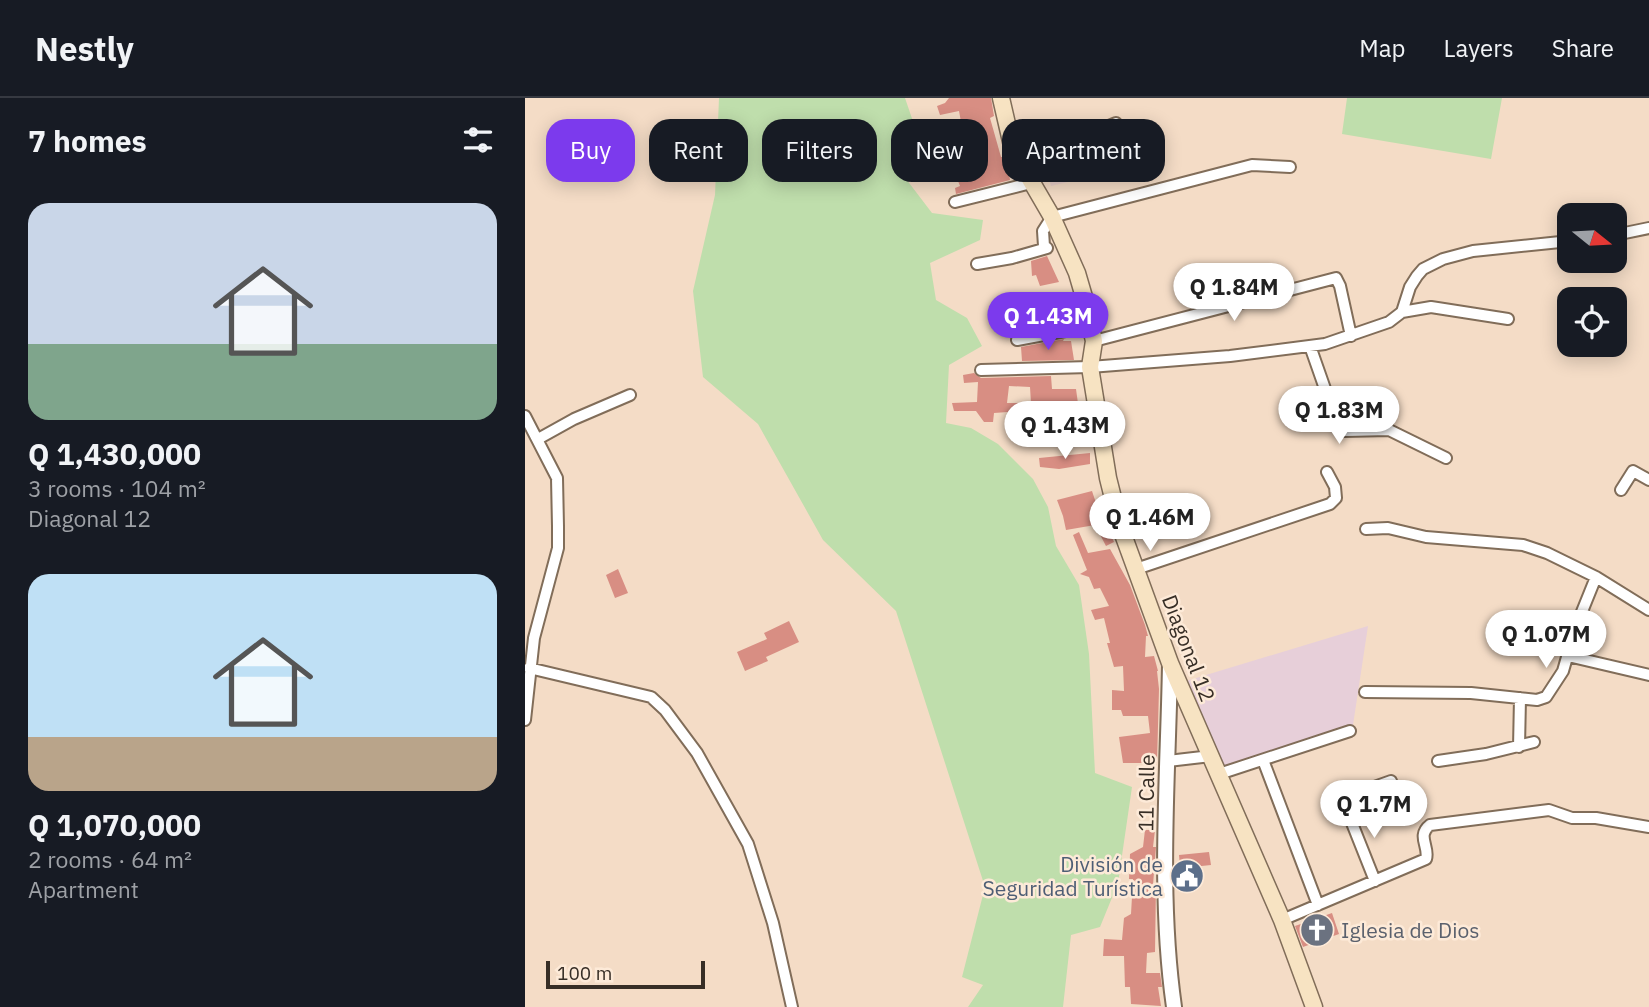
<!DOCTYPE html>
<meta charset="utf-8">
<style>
body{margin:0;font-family:"IBM Plex Sans",sans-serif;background:#20242c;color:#f1f3f6;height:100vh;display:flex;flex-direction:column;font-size:26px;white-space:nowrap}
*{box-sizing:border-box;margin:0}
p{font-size:23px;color:#9ea1a6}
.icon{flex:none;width:38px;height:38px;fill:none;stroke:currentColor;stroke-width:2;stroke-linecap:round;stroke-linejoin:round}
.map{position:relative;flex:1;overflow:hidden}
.details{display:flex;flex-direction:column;background:#171b24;width:525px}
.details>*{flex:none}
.guide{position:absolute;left:21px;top:21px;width:665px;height:63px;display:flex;gap:14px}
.needle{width:46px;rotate:108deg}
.tools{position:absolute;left:1032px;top:105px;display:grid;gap:14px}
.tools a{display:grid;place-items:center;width:70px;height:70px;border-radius:14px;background:#171b24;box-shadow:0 4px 18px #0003;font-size:35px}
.scale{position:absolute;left:21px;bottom:18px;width:159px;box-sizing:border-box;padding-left:7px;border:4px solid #372e26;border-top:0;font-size:19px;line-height:24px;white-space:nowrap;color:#372e26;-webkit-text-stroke:5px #fdead8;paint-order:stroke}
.price{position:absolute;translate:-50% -60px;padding:0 16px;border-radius:24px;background:#fff;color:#222;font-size:23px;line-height:46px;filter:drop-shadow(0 2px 4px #0008)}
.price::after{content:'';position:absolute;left:50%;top:42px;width:21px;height:16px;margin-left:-10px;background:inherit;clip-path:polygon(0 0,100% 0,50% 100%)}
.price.current{background:#7c3aed;color:#fff}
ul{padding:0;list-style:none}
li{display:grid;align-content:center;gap:14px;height:371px;padding:0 28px}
li span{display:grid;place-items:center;height:217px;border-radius:21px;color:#555}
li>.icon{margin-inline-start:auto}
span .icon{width:126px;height:126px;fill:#fffc;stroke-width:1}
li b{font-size:30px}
h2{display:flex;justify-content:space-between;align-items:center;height:84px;padding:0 28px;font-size:30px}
.pill{padding:0 24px;border-radius:21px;background:#171b24;box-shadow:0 4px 18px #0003;font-size:24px;line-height:63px}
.pill.current{background:#7c3aed;color:#fff}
header{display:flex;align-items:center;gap:42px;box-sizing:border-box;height:98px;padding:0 35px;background:#171b24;border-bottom:2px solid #363941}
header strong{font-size:33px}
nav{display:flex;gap:38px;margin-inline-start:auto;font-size:24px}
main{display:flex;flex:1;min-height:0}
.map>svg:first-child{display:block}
.industrial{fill:#ead0ca}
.education{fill:#e7cfd9}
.green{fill:#bfdeac}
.building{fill:#d88e83;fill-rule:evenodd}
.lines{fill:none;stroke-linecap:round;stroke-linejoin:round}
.minor-casing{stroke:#816d59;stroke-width:14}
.tertiary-casing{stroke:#816d59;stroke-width:18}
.secondary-casing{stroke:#816d59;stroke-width:19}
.minor{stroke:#fff;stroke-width:10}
.tertiary{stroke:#fff;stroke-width:14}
.secondary{stroke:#f7e3c2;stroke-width:16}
.labels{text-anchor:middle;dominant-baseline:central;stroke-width:5;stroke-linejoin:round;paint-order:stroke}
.street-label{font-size:21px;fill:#372e26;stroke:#fdead8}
.service-label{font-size:21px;fill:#4e5e75;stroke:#fdead8;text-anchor:end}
.worship-label{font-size:21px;fill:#5b616d;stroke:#fdead8;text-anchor:start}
</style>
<header>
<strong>Nestly</strong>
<nav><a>Map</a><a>Layers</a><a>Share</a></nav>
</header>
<main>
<section class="details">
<h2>7 homes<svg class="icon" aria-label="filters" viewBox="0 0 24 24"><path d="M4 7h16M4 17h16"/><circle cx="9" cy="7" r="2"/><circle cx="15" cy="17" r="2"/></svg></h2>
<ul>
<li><span style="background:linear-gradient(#c9d6e8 65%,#7fa58c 0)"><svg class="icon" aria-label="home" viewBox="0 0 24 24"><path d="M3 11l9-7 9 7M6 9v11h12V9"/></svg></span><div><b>Q 1,430,000</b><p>3 rooms · 104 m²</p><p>Diagonal 12</p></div></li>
<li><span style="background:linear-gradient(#bfe0f5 75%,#b9a48a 0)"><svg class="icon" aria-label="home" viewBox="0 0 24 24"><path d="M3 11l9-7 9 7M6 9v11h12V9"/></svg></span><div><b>Q 1,070,000</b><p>2 rooms · 64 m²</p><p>Apartment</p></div></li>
</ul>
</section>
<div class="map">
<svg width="1124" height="909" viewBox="0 0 1124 909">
<rect width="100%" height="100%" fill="#f4dcc6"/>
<!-- industrial -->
<path class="industrial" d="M622,37L632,63L526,88L517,57L578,51Z"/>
<!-- education -->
<path class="education" d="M843,528L828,627L699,671L658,584Z"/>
<!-- green -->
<path class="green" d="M194,0H380L394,41L375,73L407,115L458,122L455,142L405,165L411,202L442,220L457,248L424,267L421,325L446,330L473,346L508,381L523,409L531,448L554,487L564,556L570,675L607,689L593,785L575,829L546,837L538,909H443L458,887L437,879L460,789L371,513L298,442L233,326L178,279L168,193L190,97Z
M822,0H977L966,61L817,36Z"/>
<!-- building -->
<path class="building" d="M424,0H466L469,18L465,20L476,59H479L481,69L483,68L485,82L431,96L430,90L435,88L428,70L439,66L433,41L439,40L434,13L415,17L412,8L420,5Z
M522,158L534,184L515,188L511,177L507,178L506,163Z
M539,241L538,243H546L549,262L497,263L496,249Z
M449,275L456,280L526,278L527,291H551L555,320L557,326H560L562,339L539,341L501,339V323L500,319L496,320L495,313L469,315L468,324H459L451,313H429L427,305L452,304L453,284L439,285L438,277ZM484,288L505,289L506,305H482Z
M565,355V366L534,371L515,369L514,360Z
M567,393L573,411L577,410L578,415L581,414L583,423L580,424L589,444L581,448L570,427L541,432L538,418L532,402Z
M554,434L563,455L585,451L605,487L620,527L623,538H621L620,559L629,558L633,573H632L634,591L632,665H598L594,639L625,635L623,618H598L596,612H587V592L599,593L598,568L589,569L582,545H585L579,520L570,522L566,512L584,508L575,490L569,491L564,479L555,476L562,472L548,437Z
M93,471L103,495L90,500L81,477Z
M264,523L274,544L241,559L243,563L220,573L212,554L242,541L239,535Z
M620,732H630L628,749H631L628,787H631L630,854L622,855L621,875H635L637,889H633L636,908L606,906L605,889H600L599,858H578L579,841L597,842L599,820L606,816L608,781H604L605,756L618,749Z
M684,754L686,767L667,769L669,788L657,789L654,757Z
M807,815L814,836L778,849L770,828Z"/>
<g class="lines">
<!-- minor casing -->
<g class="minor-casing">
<path id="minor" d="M488,52L562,37L591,25
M430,104L506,85
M1090,137L1124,130
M452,166L487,160L522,150L519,148L518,133L527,119L727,67L765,69
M877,214L906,209L983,221
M492,242L567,228
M569,243L811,180L815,188L826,238
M785,248L812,325L819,333L864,332L921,360
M456,272L565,269L705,258L800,246L864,224L877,214L885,189L892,178L898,171L918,161L948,153L1045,143
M0,318L32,380L33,428V450L9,540L0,622
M13,341L49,321L105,297
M1096,392L1108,373L1124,382
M841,431L863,430L901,439L998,447L1022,455L1071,479L1124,512
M611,471L805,406L811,400L810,389L802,374
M1043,558L1124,577
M4,570L126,599L140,612L172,655L223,746L248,825L267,909
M840,594L946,595L1012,602L1021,599L1038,573L1050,531L1071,479
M994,649L995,600
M738,662L793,807
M643,663L686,658
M913,663L961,656L1009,644
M694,676L825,633
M850,783L819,705L824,698L866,683
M757,822L901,761C905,749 891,738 905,727L1024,712L1047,720H1071L1124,729"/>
</g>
<!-- tertiary casing -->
<g class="tertiary-casing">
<path id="tertiary" d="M645,567C643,680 633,796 649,909"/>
</g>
<!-- secondary casing -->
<g class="secondary-casing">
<path id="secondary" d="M476,0L488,52L527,119L552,175L559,199L569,243L565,269L583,380L595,428L645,565L757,822L789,909"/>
</g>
<!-- minor -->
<use href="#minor" class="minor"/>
<!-- tertiary -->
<use href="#tertiary" class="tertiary"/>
<!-- secondary -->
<use href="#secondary" class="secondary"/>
</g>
<!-- icons -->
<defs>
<g id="civic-disc" transform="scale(1.75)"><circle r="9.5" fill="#5c6f8a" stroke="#fdead8"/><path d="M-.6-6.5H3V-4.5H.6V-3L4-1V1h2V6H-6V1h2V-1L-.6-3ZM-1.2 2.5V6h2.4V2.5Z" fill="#fff"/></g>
<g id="church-disc" transform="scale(1.75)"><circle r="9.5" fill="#6b7280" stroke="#fdead8"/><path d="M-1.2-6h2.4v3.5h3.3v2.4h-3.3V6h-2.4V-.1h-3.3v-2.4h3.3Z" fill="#fff"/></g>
</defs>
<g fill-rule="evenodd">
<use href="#civic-disc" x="662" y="778"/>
<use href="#church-disc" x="792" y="832"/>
</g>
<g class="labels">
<!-- street labels -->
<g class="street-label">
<text transform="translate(664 550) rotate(69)">Diagonal 12</text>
<text transform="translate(621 695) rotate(-89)">11 Calle</text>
</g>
<!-- service labels -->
<g class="service-label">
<text x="638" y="766">División de<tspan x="638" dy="24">Seguridad Turística</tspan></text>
</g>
<!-- worship labels -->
<g class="worship-label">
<text x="816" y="832">Iglesia de Dios</text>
</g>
</g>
</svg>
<div class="tools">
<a><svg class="needle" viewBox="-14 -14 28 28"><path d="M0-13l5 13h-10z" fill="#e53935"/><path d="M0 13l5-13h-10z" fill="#9ea1a6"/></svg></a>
<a><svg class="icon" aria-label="locate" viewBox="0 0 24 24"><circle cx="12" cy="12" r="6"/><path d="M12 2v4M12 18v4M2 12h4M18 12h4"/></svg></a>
</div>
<div class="scale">100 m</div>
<b class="price" style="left:709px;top:225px">Q 1.84M</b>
<b class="price current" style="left:523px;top:254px">Q 1.43M</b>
<b class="price" style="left:814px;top:348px">Q 1.83M</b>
<b class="price" style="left:540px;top:363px">Q 1.43M</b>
<b class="price" style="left:625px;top:455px">Q 1.46M</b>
<b class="price" style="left:1021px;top:572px">Q 1.07M</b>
<b class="price" style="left:849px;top:742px">Q 1.7M</b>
<div class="guide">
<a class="pill current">Buy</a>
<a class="pill">Rent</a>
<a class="pill">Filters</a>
<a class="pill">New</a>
<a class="pill">Apartment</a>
</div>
</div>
</main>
